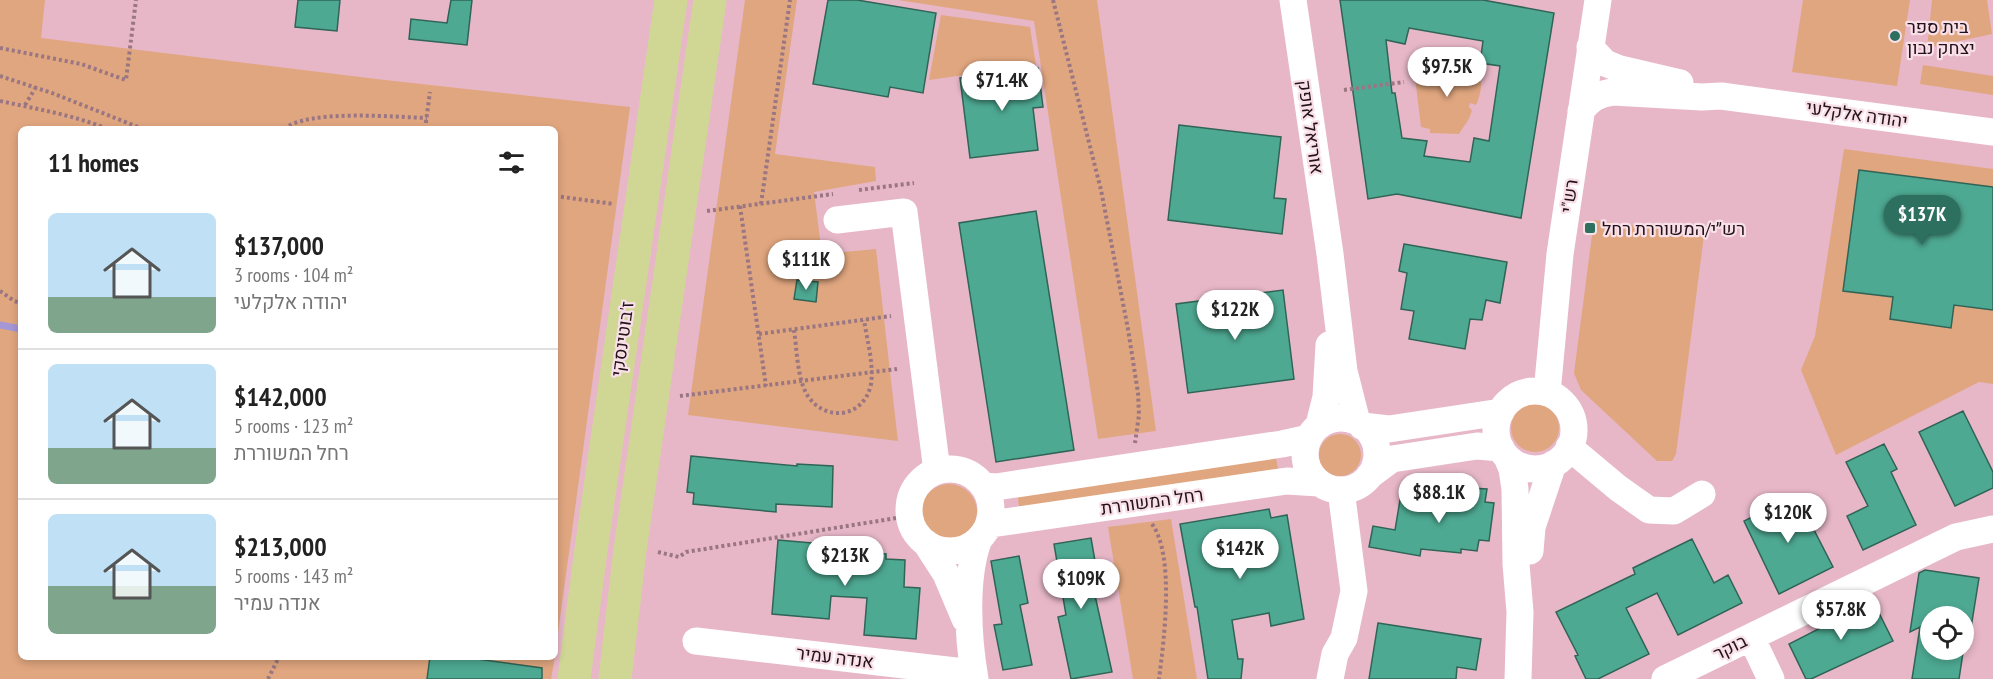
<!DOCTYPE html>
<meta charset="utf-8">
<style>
body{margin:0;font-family:"PT Sans Narrow",Heebo,sans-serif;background:#f6f6f6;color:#222;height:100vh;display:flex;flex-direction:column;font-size:22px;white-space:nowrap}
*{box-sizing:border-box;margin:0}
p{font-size:20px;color:#767676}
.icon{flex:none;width:33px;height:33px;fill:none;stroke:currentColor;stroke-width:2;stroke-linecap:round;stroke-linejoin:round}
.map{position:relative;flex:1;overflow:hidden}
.details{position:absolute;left:18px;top:126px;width:540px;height:534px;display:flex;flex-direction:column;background:#fff;border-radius:9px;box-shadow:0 3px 9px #0003}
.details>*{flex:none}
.buttons{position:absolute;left:1920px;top:606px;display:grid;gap:12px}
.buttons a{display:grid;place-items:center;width:54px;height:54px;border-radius:50%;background:#fff;box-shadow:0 3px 9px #0003;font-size:30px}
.price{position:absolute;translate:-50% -51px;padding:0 14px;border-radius:21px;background:#fff;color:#222;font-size:20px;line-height:39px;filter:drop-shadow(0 2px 3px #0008)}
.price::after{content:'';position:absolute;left:50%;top:36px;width:18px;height:14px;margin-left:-9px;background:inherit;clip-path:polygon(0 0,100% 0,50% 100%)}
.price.selected{background:#2e7060;color:#fff}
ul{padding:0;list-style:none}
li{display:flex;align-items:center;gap:18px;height:150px;padding:0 30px}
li+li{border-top:2px solid #e0e0e0}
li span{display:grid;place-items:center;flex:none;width:168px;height:120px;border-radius:9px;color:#555}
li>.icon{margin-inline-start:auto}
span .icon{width:72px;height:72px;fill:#fffc;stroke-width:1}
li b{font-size:26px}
h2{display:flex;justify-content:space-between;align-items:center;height:72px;padding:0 30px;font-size:26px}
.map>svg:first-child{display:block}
.green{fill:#e0a67f}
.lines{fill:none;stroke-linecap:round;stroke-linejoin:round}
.stream{stroke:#a596d6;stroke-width:7}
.building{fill:#4ea992;stroke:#306456;stroke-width:1.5;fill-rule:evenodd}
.path{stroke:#9a7683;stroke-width:4;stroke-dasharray:3 3;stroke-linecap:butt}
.minor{stroke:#fff;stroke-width:27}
.major{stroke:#d0d795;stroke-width:33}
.poi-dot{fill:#2e7060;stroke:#f8dfe8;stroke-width:2}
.labels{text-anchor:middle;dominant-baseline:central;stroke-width:4.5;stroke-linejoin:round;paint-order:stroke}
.poi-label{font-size:18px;fill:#231219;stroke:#f8dfe8;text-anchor:start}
.street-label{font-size:18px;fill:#231219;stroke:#f8dfe8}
</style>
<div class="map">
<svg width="1993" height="679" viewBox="0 0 1993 679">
<rect width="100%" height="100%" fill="#e7b7c8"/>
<!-- green -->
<path class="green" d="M0,0H45L41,38L385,80L630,107L555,655V129H21V657H555L551,679H0Z
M745,0H797L775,154L875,167L876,181L814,192L822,254L876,249L898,441L688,415Z
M898,0H1097L1156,431L1098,439L1034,21Z
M1803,0H1910L1897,86L1792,72Z
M1932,0H1987L1992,34L1927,48Z
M941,15L1030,27L1036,65L929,80Z
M1424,52C1457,57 1495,61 1476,105L1470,103L1469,107L1472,110C1469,122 1464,125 1459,134L1430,133V129L1421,127L1413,61L1415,56Z
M1923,65L1993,76V95L1920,84Z
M1844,149L1993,169V384L1979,382L1836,455L1801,370L1815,336Z
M1594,220L1704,235L1676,454L1672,461H1657L1581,390L1574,373Z
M1511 428a24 24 0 1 1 48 0a24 24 0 1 1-48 0Z
M1319 455a21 21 0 1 1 42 0a21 21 0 1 1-42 0Z
M1275,452L1279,474L1020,514L1017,492Z
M921 512a28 28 0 1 1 56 0a28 28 0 1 1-56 0Z
M1171,519L1197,679H1133L1108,527Z"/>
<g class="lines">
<!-- stream -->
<path class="stream" d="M0,325L21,329"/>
</g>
<!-- building -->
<path class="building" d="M298,0H340L337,31L295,27Z
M451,0H472L467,45L409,39L411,19L447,23Z
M828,0H857L936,13L923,93L890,87L888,97L813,84Z
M1340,0H1483L1554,13L1521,218L1397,194L1368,199ZM1409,28L1483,41L1480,63L1500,66L1489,141L1474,138L1470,162L1424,156L1427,141L1402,138L1395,93H1392L1386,40L1405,44Z
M1038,68L1043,107L1033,108L1038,150L970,158L960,78Z
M1179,125L1281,137L1274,198L1286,199L1282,234L1168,220Z
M1859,170L1993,187V310L1954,305L1951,328L1890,319L1893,297L1843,291Z
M1036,211L1074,450L996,462L959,223Z
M1404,244L1507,262L1500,303L1486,300L1482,320L1470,319L1465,349L1409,339L1414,311L1401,309L1407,273L1399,271Z
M797,280L818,282L816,302L794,299Z
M1283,290L1294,379L1188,393L1176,304Z
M1963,411L1993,472V488L1955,506L1919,432Z
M1884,444L1897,469L1891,472L1916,525L1863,550L1847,516L1868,506L1846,462Z
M691,456L797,466V464L833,466L832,507L776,504V512L693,504L694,493L687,492Z
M1452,479L1471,481L1470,488L1487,489L1485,502L1494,503L1489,541L1479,540L1477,551L1461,549V553L1421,549L1420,556L1369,547L1373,526L1395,530L1400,500L1449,508Z
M1796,495L1833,567L1779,594L1744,521Z
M1269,509L1271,518L1287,515L1304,619L1271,626L1269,613L1232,620L1238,659H1243L1241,679H1208L1197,607H1195L1180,524Z
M1091,538L1100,590L1094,591L1112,672L1071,679L1058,617L1066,615L1054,544Z
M1692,539L1714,583L1728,575L1742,603L1678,635L1657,593L1626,608L1649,654L1598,679H1586L1575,656L1578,655L1556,612L1635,574L1633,568Z
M778,540L835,545L834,549L886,554V559L905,560L904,587L920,588L916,639L864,635L867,598L831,596L829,619L772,614Z
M1019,556L1028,603L1020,605L1032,665L1003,670L994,625L1002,624L991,561Z
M1925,570L1979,578L1970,634L1966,633L1959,679H1912L1920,627L1910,632L1919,573ZM1930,616H1964V650H1930Z
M1873,601L1893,641L1811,679H1806L1789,644Z
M1378,623L1481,639L1476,670L1457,667L1456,679H1369Z
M430,657H462L542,668V679H427Z"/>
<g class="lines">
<!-- path -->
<path class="path" d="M1053,0L1101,190L1128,329L1138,393L1139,415L1135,443
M0,48L81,64L126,80L136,0
M0,76L52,93L143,129
M1344,90L1404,82
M0,101C37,109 73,115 108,129
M25,105L36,87
M284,129C308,109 394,117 427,118
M425,129L430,92
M859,190L914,183
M555,196L614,204
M761,204L790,0
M740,206L766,386
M707,211L833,194
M0,291L14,301L21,303
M794,330C797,350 797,375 806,393C823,423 864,419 871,384C874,364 867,340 864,320
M759,334L891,316
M680,396L897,369
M1152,524C1175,556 1164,640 1159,679
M658,552L679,557L686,552L909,516
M268,679L279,657"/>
<!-- minor -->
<path class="minor" d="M1293,0L1330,254L1344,371L1357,422
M1590,47L1605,63L1620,69L1680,83
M1581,111C1590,99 1598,94 1613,92L1702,97L1721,96L1993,132
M837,220L904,212L937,471
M1496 430a39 39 0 1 1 78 0a39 39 0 1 1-78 0Z
M1547,393L1560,254L1598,0
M1305 454a36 36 0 1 1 72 0a36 36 0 1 1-72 0Z
M1319,425L1326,397L1329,345
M1362,426L1389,429L1501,412
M1569,447L1618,488L1649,510L1674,511L1702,494
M1507,457L1512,469L1515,489L1516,564L1520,612L1518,679
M909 510a41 41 0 1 1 82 0a41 41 0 1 1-82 0Z
M1369,476L1392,459L1477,446L1501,448
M983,486L996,487L1282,444L1309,438
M987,529L991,524L1287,481L1319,483
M926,543L946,574L965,619
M1530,551L1532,527L1553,464
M1751,637L1771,679
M696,641L973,673
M975,679C968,639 964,577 979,539
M1330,679L1335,654L1344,638L1354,591L1341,490
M1665,679L1956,537L1993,529"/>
<!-- major -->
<path class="major" d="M574,679L591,550L671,0
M615,679L630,550L710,0"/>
</g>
<!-- markers -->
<g class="poi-dot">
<circle cx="1895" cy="36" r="6"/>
<rect x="1584" y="222" width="12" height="12" rx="3"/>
</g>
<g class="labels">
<!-- poi labels -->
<g class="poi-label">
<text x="1907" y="26">בית ספר<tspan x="1907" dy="21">יצחק נבון</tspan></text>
<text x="1602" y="228">רש״י/המשוררת רחל</text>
</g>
<!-- street labels -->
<g class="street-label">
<text transform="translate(1857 114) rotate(8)">יהודה אלקלעי</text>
<text transform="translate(1311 127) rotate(82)">אוריאל אופק</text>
<text transform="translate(1569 196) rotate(-82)">רש"י</text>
<text transform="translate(622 339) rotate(-82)">ז'בוטינסקי</text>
<text transform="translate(1152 501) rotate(-8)">רחל המשוררת</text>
<text transform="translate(1730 647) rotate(-26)">בוקר</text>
<text transform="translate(835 657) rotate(7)">אנדה עמיר</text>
</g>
</g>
</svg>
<div class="buttons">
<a><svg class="icon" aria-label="locate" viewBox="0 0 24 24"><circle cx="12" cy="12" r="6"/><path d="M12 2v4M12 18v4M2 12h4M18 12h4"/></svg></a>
</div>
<b class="price" style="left:1447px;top:98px">$97.5K</b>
<b class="price" style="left:1002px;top:112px">$71.4K</b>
<b class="price selected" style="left:1922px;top:246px">$137K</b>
<b class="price" style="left:806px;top:291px">$111K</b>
<b class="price" style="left:1235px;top:341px">$122K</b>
<b class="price" style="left:1439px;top:524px">$88.1K</b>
<b class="price" style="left:1788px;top:544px">$120K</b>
<b class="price" style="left:1240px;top:580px">$142K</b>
<b class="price" style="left:845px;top:587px">$213K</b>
<b class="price" style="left:1081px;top:610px">$109K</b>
<b class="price" style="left:1841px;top:641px">$57.8K</b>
<section class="details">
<h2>11 homes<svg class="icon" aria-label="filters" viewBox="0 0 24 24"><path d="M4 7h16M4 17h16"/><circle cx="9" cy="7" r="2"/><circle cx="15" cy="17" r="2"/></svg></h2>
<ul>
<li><span style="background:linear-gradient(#bfe0f5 70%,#7fa58c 0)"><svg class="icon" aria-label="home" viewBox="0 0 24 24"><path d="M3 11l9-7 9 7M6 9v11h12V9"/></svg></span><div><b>$137,000</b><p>3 rooms · 104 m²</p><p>יהודה אלקלעי</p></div></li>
<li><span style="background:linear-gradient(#bfe0f5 70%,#7fa58c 0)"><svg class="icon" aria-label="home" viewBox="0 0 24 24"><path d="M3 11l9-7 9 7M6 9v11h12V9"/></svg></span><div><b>$142,000</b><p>5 rooms · 123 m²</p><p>רחל המשוררת</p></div></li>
<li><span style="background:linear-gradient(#bfe0f5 60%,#7fa58c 0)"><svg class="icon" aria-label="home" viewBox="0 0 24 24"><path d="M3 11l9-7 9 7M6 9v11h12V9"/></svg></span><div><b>$213,000</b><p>5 rooms · 143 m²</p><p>אנדה עמיר</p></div></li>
</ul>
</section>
</div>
